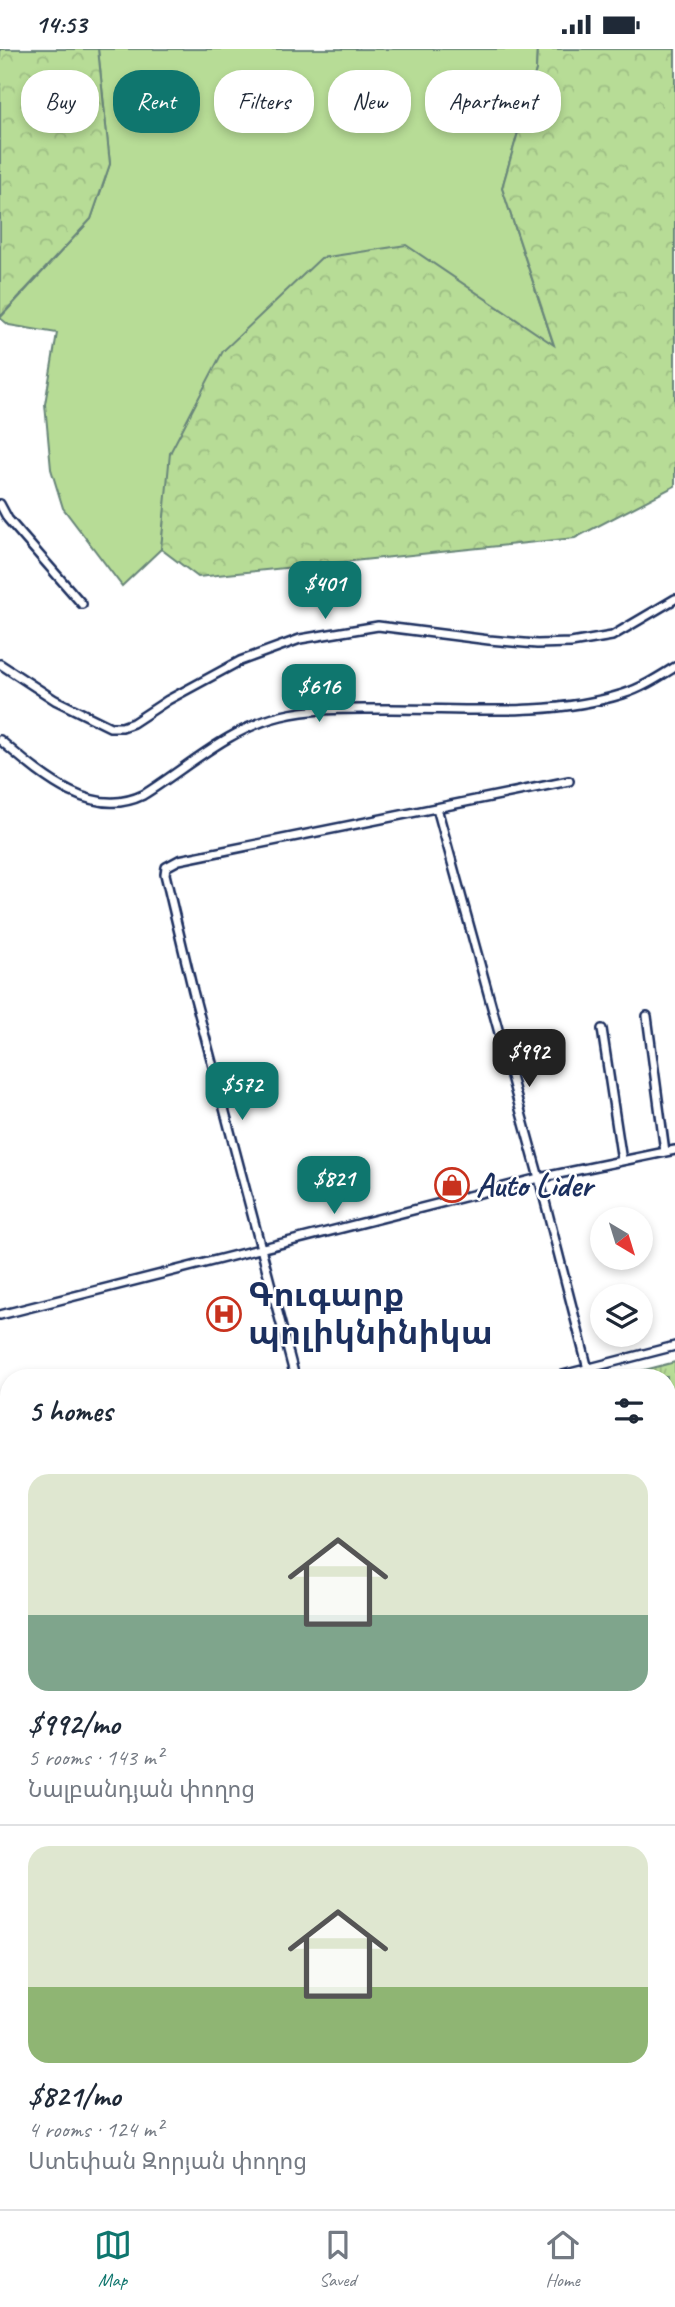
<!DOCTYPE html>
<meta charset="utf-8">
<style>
body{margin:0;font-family:Caveat,"Noto Sans Armenian",sans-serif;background:#f6f6f7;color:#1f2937;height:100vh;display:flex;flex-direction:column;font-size:26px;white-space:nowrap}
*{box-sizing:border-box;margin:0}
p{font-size:23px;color:#747a83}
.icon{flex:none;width:38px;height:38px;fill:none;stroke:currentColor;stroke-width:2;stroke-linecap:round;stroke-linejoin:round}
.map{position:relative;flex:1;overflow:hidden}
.sheet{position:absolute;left:0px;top:1320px;width:676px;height:842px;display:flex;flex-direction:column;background:#fff;border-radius:28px 28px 0 0;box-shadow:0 4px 10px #0003}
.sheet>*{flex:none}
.banner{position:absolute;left:21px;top:21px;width:634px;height:63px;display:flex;gap:14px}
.needle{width:46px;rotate:142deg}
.controls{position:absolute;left:590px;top:1158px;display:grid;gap:14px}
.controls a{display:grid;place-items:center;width:63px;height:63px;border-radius:50%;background:#fff;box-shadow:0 4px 10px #0003;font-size:35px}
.price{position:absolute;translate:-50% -60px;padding:0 16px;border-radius:14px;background:#0f766e;color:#fff;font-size:23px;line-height:46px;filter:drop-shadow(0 2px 4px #0008)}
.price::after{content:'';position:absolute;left:50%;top:42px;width:21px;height:16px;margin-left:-10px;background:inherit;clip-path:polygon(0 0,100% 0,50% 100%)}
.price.selected{background:#222;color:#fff}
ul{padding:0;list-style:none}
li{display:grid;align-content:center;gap:14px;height:371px;padding:0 28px}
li+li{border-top:2px solid #e0e1e3}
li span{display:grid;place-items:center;height:217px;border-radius:21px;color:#555}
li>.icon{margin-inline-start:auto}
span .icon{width:126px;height:126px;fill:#fffc;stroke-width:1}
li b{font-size:30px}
h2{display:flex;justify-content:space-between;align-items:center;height:84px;padding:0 28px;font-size:30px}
.pill{padding:0 24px;border-radius:28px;background:#fff;box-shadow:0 4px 10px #0003;font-size:24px;line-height:63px}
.pill.selected{background:#0f766e;color:#fff}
.status{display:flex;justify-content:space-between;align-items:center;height:49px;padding:0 35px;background:#fff;direction:ltr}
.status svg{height:19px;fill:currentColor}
.dock{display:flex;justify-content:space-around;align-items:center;height:98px;border-top:2px solid #e0e1e3;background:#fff;font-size:19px;color:#747a83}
.dock a{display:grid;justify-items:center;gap:4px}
.dock .selected{color:#0f766e}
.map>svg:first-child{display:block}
.grass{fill:#b7dc96;stroke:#69867a;stroke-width:2}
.forest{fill:url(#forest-crowns);stroke:#69867a;stroke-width:2}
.park{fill:url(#park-tufts);stroke:#69867a;stroke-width:2}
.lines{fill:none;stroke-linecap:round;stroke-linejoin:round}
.street-casing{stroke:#1b2f5e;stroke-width:12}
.secondary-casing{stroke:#1b2f5e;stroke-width:15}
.primary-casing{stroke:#1b2f5e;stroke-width:16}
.street{stroke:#fff;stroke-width:7}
.secondary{stroke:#fff;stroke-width:10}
.primary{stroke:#fedf80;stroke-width:10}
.labels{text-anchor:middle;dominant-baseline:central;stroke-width:5;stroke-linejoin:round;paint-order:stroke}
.poi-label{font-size:33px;font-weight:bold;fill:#1b2f5e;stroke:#fff;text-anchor:start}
</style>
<div class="status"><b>14:53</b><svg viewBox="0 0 49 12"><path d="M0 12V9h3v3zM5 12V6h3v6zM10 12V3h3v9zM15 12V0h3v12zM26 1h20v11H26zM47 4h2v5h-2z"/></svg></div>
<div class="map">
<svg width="675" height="2160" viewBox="0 0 675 2160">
<defs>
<pattern id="forest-crowns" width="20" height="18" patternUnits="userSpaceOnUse" patternTransform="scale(1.75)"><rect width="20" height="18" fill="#b7dc96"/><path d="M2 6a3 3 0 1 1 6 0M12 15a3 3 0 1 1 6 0" fill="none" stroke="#9dbd84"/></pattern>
<pattern id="park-tufts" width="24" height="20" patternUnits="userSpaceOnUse" patternTransform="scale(1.75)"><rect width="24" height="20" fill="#b7dc96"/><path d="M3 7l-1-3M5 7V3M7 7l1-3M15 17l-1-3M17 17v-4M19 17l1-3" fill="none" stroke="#9dbd84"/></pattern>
</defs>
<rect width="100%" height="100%" fill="#fff"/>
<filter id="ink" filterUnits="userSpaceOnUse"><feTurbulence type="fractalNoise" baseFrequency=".0143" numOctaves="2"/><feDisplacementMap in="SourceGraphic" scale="14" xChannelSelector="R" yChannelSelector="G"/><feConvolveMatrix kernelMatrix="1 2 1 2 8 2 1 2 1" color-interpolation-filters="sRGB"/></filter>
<g filter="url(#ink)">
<!-- grass -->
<path class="grass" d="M98,0H537L536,21L502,139L554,297L406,197L171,404L161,500L122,537L63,459L51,420L45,355L57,284L9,276L0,269L91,170L110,115Z"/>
<!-- forest -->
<path class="forest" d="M0,0H98L110,115L91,170L0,268Z
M537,0H675V437L575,489L198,528L161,500L170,404L223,302L321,209L406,196L554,296L502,139L536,21Z"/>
<!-- park -->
<path class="park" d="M675,1313V1477L667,1479V1328H618Z
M9,2072V2152L125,2153L127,2160H0V2074Z"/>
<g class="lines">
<!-- street casing -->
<g class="street-casing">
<path id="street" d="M0,455L8,470L82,555
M0,615L55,651L110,678H122L133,674L168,651L240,612L300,590L378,577L489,591L537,595L571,594L612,587L675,550
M0,691C38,723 90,772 143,746C188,718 228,680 281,667C314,659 347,660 381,660C461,659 546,669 623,645C642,639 659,628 675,618
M437,759L539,1129L590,1328
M647,967L665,1103
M602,980L622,1112
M0,1266L539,1129L675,1101
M295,1328L193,942L165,825L166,818L179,811L569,732
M555,1328L675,1297
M0,1474L9,1472
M0,1589L9,1622
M667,1620L675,1649
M667,1657L675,1655
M667,1818L675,1816
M0,1826L9,1824
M667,1968L675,1965
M667,2094L675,2092
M667,2139L671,2142H675
M383,2160L416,2152"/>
</g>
<!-- secondary casing -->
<g class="secondary-casing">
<path id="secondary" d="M667,1898L675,1896
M0,2060L9,2057"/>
</g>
<!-- primary casing -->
<g class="primary-casing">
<path id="primary" d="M667,1492L675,1490
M667,1513L675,1511
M0,1684L9,1682"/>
</g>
<!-- street -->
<use href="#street" class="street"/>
<!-- secondary -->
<use href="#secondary" class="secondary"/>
<!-- primary -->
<use href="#primary" class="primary"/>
</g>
</g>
<!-- icons -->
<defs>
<g id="shop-ring" transform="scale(1.75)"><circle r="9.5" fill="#fff" stroke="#c8321e" stroke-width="1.5"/><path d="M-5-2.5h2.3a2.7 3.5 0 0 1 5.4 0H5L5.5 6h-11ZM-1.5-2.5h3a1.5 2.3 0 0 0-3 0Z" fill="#c8321e"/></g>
<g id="hospital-ring" transform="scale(1.75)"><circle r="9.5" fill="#fff" stroke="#c8321e" stroke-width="1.5"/><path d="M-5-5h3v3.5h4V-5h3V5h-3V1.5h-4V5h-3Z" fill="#c8321e"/></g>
</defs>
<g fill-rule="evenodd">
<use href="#shop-ring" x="452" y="1136"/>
<use href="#hospital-ring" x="224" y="1265"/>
</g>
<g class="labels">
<!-- poi labels -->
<g class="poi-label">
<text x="476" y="1136">Auto Lider</text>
<text x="248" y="1246">Գուգարք<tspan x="248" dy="38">պոլիկնինիկա</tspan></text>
</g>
</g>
</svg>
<div class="controls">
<a><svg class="needle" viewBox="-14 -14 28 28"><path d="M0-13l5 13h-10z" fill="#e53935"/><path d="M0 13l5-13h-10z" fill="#747a83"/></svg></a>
<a><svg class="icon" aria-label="layers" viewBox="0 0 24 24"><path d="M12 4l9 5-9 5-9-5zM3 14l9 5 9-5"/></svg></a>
</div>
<b class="price" style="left:325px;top:572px">$401</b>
<b class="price" style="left:319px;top:675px">$616</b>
<b class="price selected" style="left:529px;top:1040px">$992</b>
<b class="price" style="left:242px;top:1073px">$572</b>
<b class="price" style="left:334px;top:1167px">$821</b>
<div class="banner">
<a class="pill">Buy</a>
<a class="pill selected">Rent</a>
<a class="pill">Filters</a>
<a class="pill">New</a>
<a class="pill">Apartment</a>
</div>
<section class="sheet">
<h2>5 homes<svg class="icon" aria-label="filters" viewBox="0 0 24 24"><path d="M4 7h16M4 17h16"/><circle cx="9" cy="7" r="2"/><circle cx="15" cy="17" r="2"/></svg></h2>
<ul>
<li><span style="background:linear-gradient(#dfe7d0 65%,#7fa58c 0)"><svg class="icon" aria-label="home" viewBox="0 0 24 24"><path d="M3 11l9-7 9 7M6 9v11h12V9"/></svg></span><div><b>$992/mo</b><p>5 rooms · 143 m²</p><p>Նալբանդյան փողոց</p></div></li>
<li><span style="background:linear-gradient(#dfe7d0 65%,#8fb573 0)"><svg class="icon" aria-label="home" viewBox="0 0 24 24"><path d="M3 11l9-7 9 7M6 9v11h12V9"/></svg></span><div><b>$821/mo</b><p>4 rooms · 124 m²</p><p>Ստեփան Զորյան փողոց</p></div></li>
</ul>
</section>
</div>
<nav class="dock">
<a class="selected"><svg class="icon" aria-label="map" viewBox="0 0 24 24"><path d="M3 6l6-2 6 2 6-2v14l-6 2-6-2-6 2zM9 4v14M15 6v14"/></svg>Map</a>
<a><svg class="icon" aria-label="saved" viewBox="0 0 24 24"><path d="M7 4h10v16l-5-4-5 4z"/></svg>Saved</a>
<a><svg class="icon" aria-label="home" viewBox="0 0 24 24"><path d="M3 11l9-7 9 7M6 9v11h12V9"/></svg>Home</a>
</nav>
